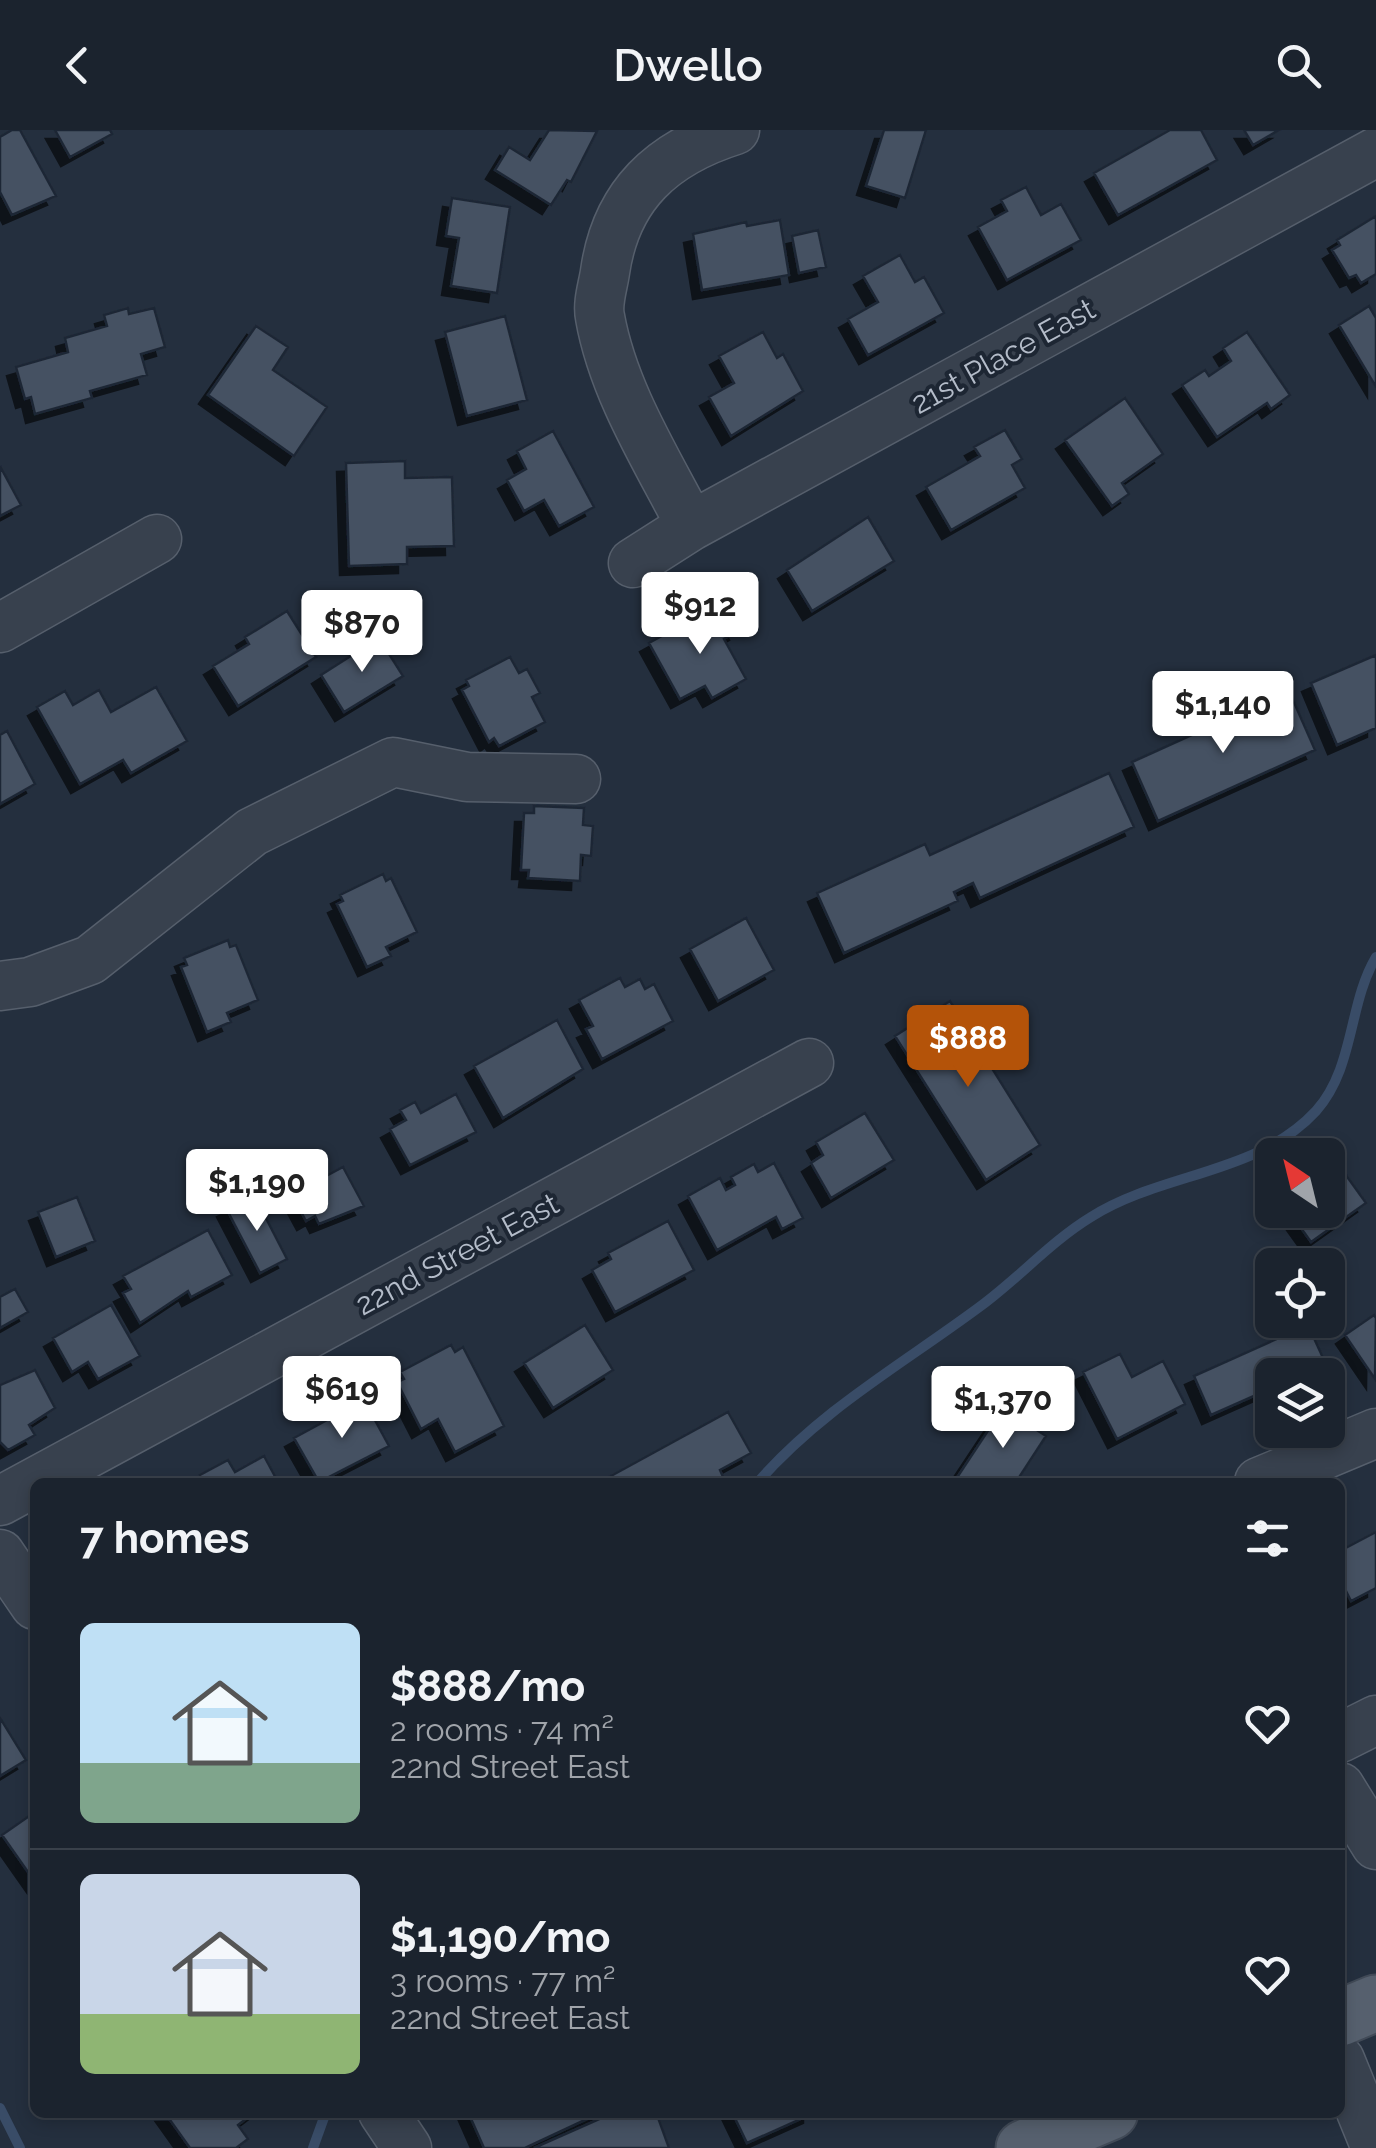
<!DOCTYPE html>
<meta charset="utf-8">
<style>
body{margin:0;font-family:Raleway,sans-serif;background:#242b36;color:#f1f3f6;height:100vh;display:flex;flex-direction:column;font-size:38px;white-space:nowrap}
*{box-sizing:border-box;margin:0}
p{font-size:32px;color:#a0a4aa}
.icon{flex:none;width:55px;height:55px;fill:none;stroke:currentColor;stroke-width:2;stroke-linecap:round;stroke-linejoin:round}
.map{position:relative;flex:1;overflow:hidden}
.sheet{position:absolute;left:30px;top:1348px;width:1315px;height:640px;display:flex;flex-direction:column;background:#1b232e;border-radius:15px;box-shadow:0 5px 15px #0003,0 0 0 2px #39404a}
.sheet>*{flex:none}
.needle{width:65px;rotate:325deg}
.controls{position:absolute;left:1255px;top:1008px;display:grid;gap:20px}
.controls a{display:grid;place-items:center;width:90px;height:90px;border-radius:15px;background:#1b232e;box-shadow:0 5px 15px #0003,0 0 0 2px #39404a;font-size:50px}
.price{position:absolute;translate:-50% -85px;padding:0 22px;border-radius:10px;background:#fff;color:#222;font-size:32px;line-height:65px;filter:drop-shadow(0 2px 5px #0008)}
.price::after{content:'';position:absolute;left:50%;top:60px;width:30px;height:22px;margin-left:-15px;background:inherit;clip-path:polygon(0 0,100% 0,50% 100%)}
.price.selected{background:#b45309;color:#fff}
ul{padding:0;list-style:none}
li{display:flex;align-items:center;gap:30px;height:250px;padding:0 50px}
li+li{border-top:2px solid #39404a}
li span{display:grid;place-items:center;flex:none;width:280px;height:200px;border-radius:15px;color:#555}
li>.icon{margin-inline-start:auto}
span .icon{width:120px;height:120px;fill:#fffc;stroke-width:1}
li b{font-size:42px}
h2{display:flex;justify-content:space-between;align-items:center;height:120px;padding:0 50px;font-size:42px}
header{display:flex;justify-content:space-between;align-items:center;height:130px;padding:0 50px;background:#1b232e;font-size:45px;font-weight:600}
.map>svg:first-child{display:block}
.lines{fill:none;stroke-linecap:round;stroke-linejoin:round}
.stream{stroke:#394c67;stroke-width:10}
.building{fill:#455162;stroke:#1f2835;stroke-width:2.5;filter:url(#shadow)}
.minor-casing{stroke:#565f6c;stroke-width:51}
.major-casing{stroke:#414a57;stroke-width:59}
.minor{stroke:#38414e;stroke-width:48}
.major{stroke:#56606e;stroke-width:55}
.labels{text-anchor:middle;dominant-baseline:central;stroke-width:8;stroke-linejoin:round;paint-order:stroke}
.street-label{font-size:30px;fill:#b4bcc9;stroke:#1d2633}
</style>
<header><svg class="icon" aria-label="back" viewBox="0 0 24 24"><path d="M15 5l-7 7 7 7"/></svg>Dwello<svg class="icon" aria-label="search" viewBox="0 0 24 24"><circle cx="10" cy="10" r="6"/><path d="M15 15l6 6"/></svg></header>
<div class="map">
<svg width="1376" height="2018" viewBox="0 0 1376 2018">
<defs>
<filter id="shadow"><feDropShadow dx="-9" dy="9" stdDeviation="0" flood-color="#0009"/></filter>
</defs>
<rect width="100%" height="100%" fill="#242f3e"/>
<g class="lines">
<!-- stream -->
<path class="stream" d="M758,1352C821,1280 901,1235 978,1178C1017,1150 1050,1112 1091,1087C1162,1042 1257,1045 1316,981C1355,937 1348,874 1376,827
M0,1978L20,2018
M313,2018L326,1982"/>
</g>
<!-- building -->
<path class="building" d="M12,0H20L56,66L12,85L0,62V7Z
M55,0H110L112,4L70,27Z
M549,0L597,1L571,52L567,50L551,75L495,40L509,17L530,30Z
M884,0H926L905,68L866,56Z
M1170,0H1201L1217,30L1118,85L1094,43Z
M1244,0H1279L1253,15Z
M1026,57L1041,85L1061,74L1081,110L1007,150L978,97L1007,81L1001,70Z
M452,68L510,77L497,163L451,156L459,108L446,106Z
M1376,86V144L1361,153L1356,145L1349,148L1332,120L1340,115L1337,110Z
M780,90L789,145L702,160L693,104L746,92L747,96Z
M818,100L826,137L799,143L792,106Z
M900,125L915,152L924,147L944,183L868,225L848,189L878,172L863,146Z
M1369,176L1376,188V257L1339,195Z
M128,178L129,184L154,178L165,217L141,224L147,245L90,261L92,268L35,284L31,267L25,269L16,237L68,222L65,208L107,196L104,185Z
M505,186L527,270L467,286L445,202Z
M256,196L288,217L273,240L327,277L294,326L208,265Z
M763,202L777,228L783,224L803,261L731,306L709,267L734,253L719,226Z
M1247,202L1290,265L1271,279L1267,273L1217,307L1182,255L1205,240L1209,246L1231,231L1223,218Z
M1125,268L1163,324L1122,353L1129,364L1112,376L1065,310Z
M1005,300L1022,329L1012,335L1025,358L951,400L926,357L980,326L974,317Z
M553,301L594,377L559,396L544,370L524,381L507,350L526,339L517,321Z
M405,331V348L452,347L454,416L407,417V434L349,436L346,333Z
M0,336L21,375L0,386Z
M868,387L894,431L812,481L787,440Z
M726,480L738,501L724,509L746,549L712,568L705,556L680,569L649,513L678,497L682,505Z
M287,481L316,527L238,576L213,536L249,514L245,507Z
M379,508L403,546L344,582L321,545Z
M1376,525V598L1337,615L1311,553Z
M510,527L519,543L527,539L540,563L532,567L545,592L499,616L494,608L489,612L462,560L469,556L466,550Z
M156,557L187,611L131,643L123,630L80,654L37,577L65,561L73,575L99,560L111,582Z
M1289,561L1315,620L1158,691L1132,632Z
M7,601L35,654L0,674V605Z
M1109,643L1134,697L980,768L973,753L954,762L958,771L844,823L817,763L925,714L930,725Z
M534,676L584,678L583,695L593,696L591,726L581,725L580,751L528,748L529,740H521L524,683H534Z
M383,744L386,751L391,748L417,802L386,817L391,826L367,837L337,774L343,771L340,765Z
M746,788L774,840L718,871L690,819Z
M228,810L230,817L236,815L258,870L227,883L231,892L207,902L181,837L187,835L184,828Z
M620,848L625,857L640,849L645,859L654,854L673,891L602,929L586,899L593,896L579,870Z
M950,871L1040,1015L986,1050L895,906Z
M557,890L583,939L503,988L474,936Z
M456,964L476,1002L410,1035L390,999L406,990L400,980L415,972L421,983Z
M865,983L894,1030L831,1068L811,1033L823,1025L816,1012Z
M774,1033L803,1088L782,1099L776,1087L717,1120L688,1066L720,1048L726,1060L735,1055L731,1047L754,1034L758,1042Z
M343,1037L364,1076L319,1094L315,1086L306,1091L286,1054L305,1044L311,1054Z
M1343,1041L1366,1073L1311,1112L1288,1080H1328V1051Z
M254,1065L287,1129L260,1143L226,1078Z
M77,1067L95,1111L56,1127L38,1082Z
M668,1091L694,1140L615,1182L592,1140L611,1129L608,1123Z
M208,1100L232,1145L191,1167L188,1161L140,1193L123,1163L131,1159L123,1146Z
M15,1159L28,1182L0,1198V1167Z
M111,1175L140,1226L98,1249L88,1232L72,1242L53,1208Z
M1374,1185L1376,1188L1375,1249L1345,1205Z
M585,1195L613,1240L553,1278L524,1233Z
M1308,1195L1329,1241L1272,1245V1258L1211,1285L1194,1246Z
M451,1215L455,1222L463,1217L504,1296L455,1322L438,1289L421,1299L397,1252L404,1249L400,1242Z
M1120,1224L1132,1247L1163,1231L1185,1274L1117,1309L1083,1242Z
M35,1240L55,1278L29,1295L35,1305L8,1320L0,1312V1255Z
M364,1270L389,1316L319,1352L294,1308Z
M1003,1278L1046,1306L1016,1352H954Z
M728,1282L751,1323L720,1340L724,1349L717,1352H600Z
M264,1326L278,1352H204L200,1345L228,1330L235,1342Z
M1376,1402V1458L1351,1471L1340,1449V1421Z
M0,1588L26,1630L0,1646Z
M35,1682V1752L2,1705Z
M255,1982L238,1995L248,2009L236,2018H190L165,1983Z
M468,1982H602L525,2018H484Z
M615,1982H656L669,2018H534Z
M732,1982H812V1984L747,2013Z"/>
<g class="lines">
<!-- minor casing -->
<g class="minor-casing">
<path id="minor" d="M691,396C657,330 613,261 600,187C597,173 603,156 605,142C616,65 662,23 735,0
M633,433L691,396L1376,22
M0,498L157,409
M0,856L30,852L90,830L252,702L393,632L467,647L576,649
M1259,1352L1376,1303
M0,1371L809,933
M0,1424L35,1475
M1340,1608L1376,1590
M1340,1657L1376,1715
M1340,1930L1376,2018
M383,1982L407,2018"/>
</g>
<!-- major casing -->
<g class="major-casing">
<path id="major" d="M1340,1888L1376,1873
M1024,2018L1110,1982"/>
</g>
<!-- minor -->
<use href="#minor" class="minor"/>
<!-- major -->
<use href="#major" class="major"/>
</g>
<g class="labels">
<!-- street labels -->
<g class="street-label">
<text transform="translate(1003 226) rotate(-29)">21st Place East</text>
<text transform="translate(457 1124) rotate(-28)">22nd Street East</text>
</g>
</g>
</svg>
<div class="controls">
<a><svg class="needle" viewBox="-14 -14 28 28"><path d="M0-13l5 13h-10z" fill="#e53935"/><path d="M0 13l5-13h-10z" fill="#a0a4aa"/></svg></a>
<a><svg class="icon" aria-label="locate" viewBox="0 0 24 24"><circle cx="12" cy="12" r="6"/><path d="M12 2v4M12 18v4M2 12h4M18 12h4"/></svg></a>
<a><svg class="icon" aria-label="layers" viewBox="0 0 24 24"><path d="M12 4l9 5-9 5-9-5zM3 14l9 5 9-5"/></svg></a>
</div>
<b class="price" style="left:700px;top:527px">$912</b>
<b class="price" style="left:362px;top:545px">$870</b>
<b class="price" style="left:1223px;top:626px">$1,140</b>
<b class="price selected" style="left:968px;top:960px">$888</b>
<b class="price" style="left:257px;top:1104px">$1,190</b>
<b class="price" style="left:342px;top:1311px">$619</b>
<b class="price" style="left:1003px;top:1321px">$1,370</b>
<section class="sheet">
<h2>7 homes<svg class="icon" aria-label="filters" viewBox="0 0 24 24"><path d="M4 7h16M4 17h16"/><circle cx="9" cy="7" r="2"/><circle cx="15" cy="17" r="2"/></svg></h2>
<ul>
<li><span style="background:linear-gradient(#bfe0f5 70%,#7fa58c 0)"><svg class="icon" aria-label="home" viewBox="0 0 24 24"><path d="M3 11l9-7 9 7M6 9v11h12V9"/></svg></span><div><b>$888/mo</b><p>2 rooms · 74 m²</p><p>22nd Street East</p></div><svg class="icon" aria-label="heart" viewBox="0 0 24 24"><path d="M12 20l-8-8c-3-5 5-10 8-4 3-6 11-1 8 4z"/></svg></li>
<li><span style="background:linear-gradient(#c9d6e8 70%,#8fb573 0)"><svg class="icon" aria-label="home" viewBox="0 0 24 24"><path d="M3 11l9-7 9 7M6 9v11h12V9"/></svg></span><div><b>$1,190/mo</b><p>3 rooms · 77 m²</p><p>22nd Street East</p></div><svg class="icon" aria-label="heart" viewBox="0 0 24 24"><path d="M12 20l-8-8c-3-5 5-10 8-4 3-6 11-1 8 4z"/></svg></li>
</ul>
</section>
</div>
